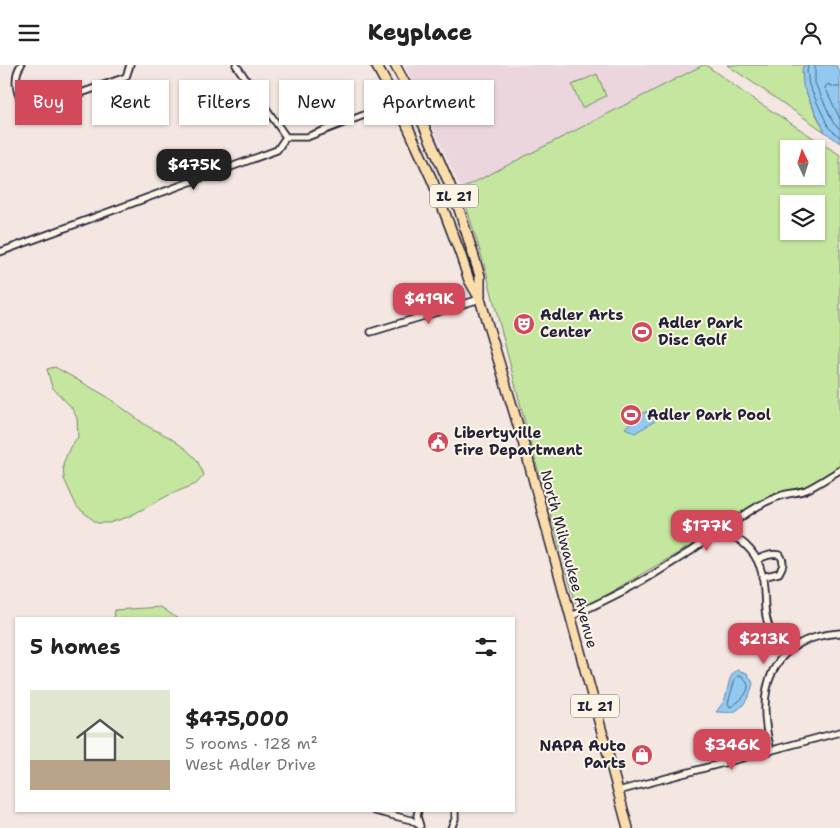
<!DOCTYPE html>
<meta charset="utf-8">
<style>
body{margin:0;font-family:"Shantell Sans",sans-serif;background:#f6f6f6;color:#222;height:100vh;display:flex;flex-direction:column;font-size:19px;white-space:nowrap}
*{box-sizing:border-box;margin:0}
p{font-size:16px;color:#767676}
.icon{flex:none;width:28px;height:28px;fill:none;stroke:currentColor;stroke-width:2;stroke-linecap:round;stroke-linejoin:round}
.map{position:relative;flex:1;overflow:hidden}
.panel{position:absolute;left:15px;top:552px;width:500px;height:195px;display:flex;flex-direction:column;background:#fff;border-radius:0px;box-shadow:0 1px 4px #0004}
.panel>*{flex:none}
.guide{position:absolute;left:15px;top:15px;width:500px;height:45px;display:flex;gap:10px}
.needle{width:32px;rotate:356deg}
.fabs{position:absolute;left:780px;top:75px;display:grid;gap:10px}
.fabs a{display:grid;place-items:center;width:45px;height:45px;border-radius:0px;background:#fff;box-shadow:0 1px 4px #0004;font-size:25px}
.price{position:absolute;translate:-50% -42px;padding:0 11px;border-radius:10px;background:#d1495b;color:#fff;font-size:16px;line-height:32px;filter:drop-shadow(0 1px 2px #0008)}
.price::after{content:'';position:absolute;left:50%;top:30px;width:15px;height:11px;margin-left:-8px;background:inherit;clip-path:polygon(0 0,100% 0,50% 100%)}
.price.on{background:#222;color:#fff}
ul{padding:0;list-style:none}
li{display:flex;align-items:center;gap:15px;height:125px;padding:0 15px}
li span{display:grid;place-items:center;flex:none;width:140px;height:100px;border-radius:0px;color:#555}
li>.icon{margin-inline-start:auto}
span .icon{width:60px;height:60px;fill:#fffc;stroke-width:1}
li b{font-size:21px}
h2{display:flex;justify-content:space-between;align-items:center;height:60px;padding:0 15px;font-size:21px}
.pill{padding:0 18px;border-radius:0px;background:#fff;box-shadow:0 1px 4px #0004;font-size:18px;line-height:45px}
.pill.on{background:#d1495b;color:#fff}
header{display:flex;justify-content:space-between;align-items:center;height:65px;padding:0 15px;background:#fff;font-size:22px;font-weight:800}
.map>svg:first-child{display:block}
.built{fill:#ebd6de}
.green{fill:#c5e69f;stroke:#74846d;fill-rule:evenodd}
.water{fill:#92c9f1;stroke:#6586a8}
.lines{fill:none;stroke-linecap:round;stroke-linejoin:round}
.shore{stroke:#4f6584;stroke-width:1}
.minor-casing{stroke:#22223b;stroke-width:9}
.primary-casing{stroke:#22223b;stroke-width:12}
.minor{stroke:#fcf5e5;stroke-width:5.5}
.primary{stroke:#faddab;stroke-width:9}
.labels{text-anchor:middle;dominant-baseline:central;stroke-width:4;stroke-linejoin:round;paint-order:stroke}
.shield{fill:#fcf5e5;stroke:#63616e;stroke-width:1}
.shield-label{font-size:14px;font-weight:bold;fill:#22223b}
.poi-label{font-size:15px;font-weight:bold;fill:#22223b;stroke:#fcf5e5;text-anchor:start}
.street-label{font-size:15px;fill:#22223b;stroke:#fcf5e5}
</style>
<header><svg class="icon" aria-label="menu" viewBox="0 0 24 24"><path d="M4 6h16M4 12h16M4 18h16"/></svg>Keyplace<svg class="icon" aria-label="person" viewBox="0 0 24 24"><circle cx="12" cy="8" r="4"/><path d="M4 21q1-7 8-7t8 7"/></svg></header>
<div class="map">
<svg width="840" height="763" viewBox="0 0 840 763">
<rect width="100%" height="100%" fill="#f4e7e2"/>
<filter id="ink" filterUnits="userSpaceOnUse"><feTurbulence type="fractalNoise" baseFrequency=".02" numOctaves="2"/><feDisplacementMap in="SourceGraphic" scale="10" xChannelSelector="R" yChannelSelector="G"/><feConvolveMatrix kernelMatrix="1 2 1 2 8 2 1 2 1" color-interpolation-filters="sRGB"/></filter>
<g filter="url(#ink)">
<!-- built -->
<path class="built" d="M405,0H703L461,124Z"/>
<!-- green -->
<path class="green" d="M703,0H706L747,30L840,90V403L806,423L780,429L727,462L697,477L578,546L530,377L486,206L461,124ZM789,84H816V111H789ZM789,139H816V166H789Z
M727,0H804C797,18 817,50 825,67Z
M597,9L606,31L582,43L572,20Z
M55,302L106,331L147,361L169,372L187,385L197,395L204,410L196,419L171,429L128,452L109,458H97L77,442L64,414L63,399L70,382L78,372L77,353L71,342L52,322L47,304Z
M161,542L178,554H114L115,545Z"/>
<!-- water -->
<path class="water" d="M804,0H836L840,7V78L825,67L803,21L802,4Z
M650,345H655V356L635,368L625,363L636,351Z
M737,605L747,608L753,618C751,628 744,644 733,647C728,648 721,647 716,647C719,643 722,639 724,636C729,625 727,611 737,605Z"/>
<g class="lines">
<!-- shore -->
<path class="shore" d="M808,0L807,6L809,20L829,63L840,72
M815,0V18L834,59L840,64
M840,22H834L828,19L825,22L840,54
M738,611L743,612C744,613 747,618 748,620C749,629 737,639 730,642L728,638L735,614Z"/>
<!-- minor casing -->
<g class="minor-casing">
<path id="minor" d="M21,0C13,11 15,33 27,41C31,43 35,42 39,43L126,12L130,0
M236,0L286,72
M0,187L277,85L286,72H307L411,32
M371,267L480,234
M722,470C735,454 760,438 780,431C788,428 798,428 806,425C817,420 830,411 840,405
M757,495C764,491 772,488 780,490C785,497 783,501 779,508L762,512
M570,552C597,539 623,527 649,512C663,504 677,494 691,486C699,480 710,471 721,470C738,468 755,487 760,502C765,515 764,530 765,543C766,561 774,575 785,588
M771,686C755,625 769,573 840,568
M618,726L840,667
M375,746L411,755L419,760
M418,746L417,751L420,761
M451,763L455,754V746"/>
</g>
<!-- primary casing -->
<g class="primary-casing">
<path id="primary" d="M376,0L397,38L433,117L460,188L469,215L480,234L526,387L628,763
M395,0L407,22L449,118L459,144L480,211V234"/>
</g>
<!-- minor -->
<use href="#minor" class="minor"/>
<!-- primary -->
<use href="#primary" class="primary"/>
</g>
</g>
<!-- icons -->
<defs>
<g id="theatre-disc" transform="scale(1.125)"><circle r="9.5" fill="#d1495b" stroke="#fcf5e5"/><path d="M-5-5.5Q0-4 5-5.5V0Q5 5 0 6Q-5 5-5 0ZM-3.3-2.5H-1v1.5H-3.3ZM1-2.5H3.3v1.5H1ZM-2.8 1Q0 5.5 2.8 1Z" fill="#fff"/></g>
<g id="stadium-disc" transform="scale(1.125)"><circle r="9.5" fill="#d1495b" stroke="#fcf5e5"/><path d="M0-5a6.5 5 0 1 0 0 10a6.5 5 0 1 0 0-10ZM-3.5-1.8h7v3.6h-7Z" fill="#fff"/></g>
<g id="civic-disc" transform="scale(1.125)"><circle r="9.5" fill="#d1495b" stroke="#fcf5e5"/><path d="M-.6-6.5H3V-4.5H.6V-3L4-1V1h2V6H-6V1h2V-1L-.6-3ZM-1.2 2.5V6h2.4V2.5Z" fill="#fff"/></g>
<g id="shop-disc" transform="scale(1.125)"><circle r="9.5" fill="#d1495b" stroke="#fcf5e5"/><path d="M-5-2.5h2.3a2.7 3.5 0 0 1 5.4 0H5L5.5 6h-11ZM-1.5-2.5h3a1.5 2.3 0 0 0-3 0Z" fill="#fff"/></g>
</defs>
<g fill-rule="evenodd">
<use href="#theatre-disc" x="524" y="259"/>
<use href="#stadium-disc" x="642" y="267"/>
<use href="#stadium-disc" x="631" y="350"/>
<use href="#civic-disc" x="438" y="377"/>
<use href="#shop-disc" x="642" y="690"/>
</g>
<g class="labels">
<!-- shield labels -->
<g class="shield">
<rect x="430" y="119.5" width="48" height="23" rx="4"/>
<rect x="571" y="629.5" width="48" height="23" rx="4"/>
</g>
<g class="shield-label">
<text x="454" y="131">IL 21</text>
<text x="595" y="641">IL 21</text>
</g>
<!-- poi labels -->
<g class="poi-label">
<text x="540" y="250">Adler Arts<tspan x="540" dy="17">Center</tspan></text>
<text x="658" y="258">Adler Park<tspan x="658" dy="17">Disc Golf</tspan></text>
<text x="647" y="350">Adler Park Pool</text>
<text x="454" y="368">Libertyville<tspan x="454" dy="17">Fire Department</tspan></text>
<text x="626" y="681" text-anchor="end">NAPA Auto<tspan x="626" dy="17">Parts</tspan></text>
</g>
<!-- street labels -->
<g class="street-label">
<text transform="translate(569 494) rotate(75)">North Milwaukee Avenue</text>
</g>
</g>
</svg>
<div class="fabs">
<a><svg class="needle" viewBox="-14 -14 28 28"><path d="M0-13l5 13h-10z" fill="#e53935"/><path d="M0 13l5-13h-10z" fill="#767676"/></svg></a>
<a><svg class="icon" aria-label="layers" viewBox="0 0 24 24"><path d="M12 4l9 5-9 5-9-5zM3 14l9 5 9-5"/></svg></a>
</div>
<b class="price on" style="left:194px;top:126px">$475K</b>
<b class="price" style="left:429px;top:260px">$419K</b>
<b class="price" style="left:707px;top:487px">$177K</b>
<b class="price" style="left:764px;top:600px">$213K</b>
<b class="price" style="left:732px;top:706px">$346K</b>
<div class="guide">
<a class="pill on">Buy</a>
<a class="pill">Rent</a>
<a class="pill">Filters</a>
<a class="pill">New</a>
<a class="pill">Apartment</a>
</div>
<section class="panel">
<h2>5 homes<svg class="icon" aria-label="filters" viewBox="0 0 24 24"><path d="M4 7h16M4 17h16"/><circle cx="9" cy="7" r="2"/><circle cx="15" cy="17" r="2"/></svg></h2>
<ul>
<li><span style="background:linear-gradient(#dfe7d0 70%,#b9a48a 0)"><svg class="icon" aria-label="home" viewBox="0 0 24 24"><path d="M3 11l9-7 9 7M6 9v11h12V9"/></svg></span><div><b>$475,000</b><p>5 rooms · 128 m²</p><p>West Adler Drive</p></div></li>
</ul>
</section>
</div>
